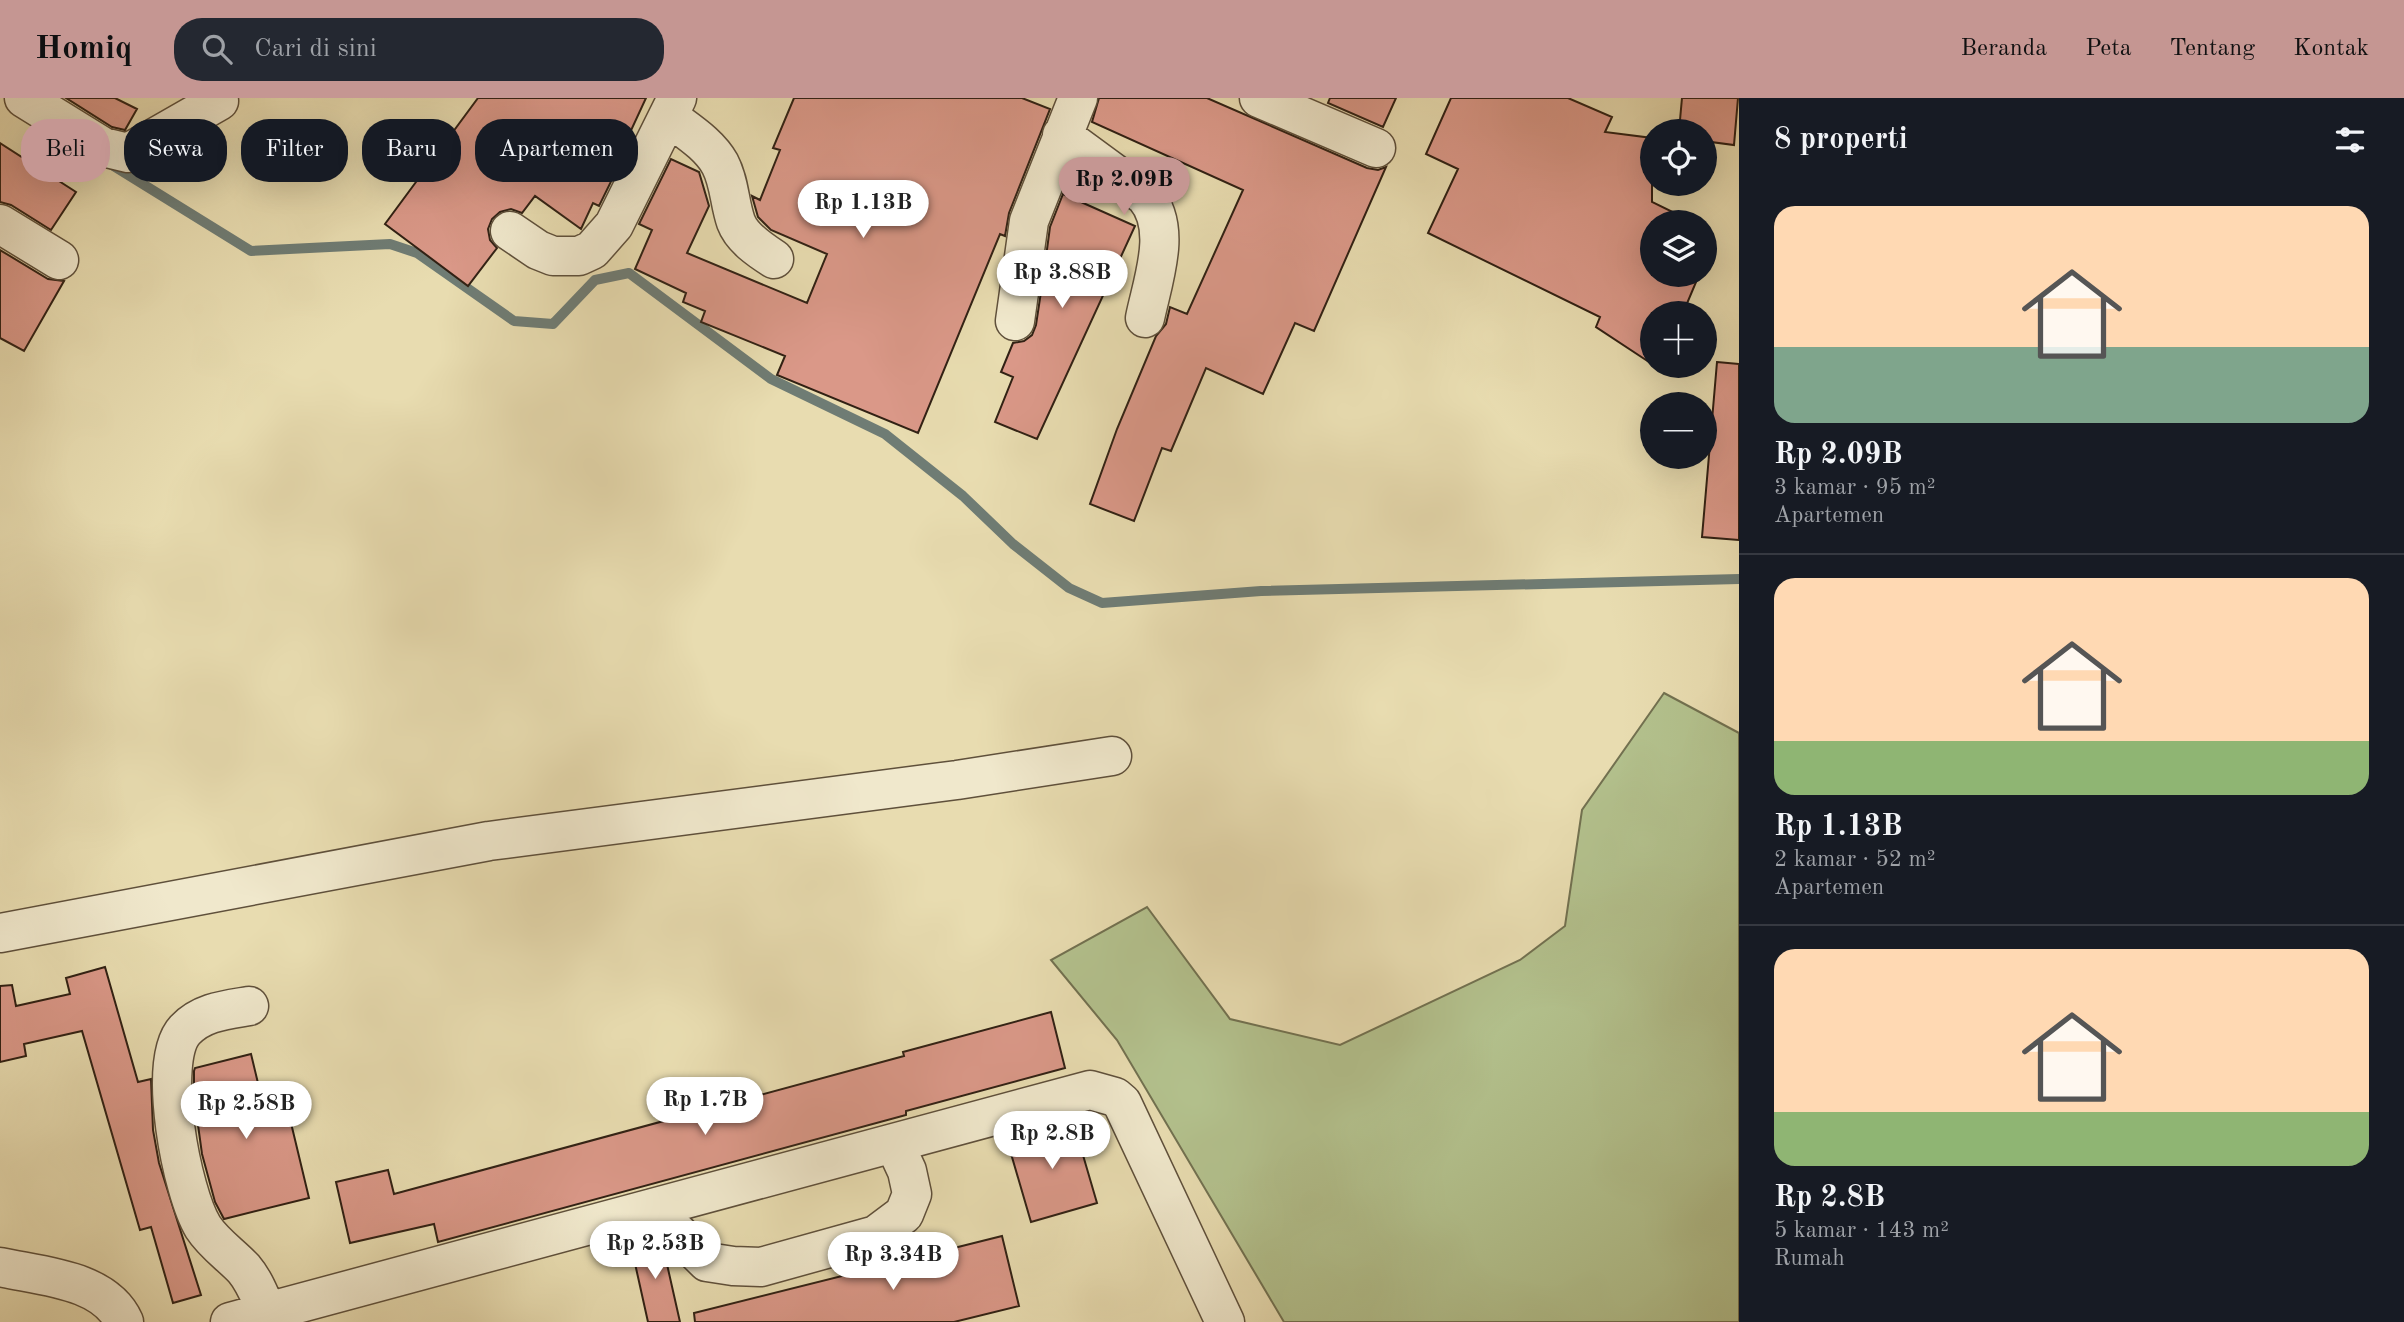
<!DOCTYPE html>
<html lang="id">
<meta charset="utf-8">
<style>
body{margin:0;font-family:"Old Standard TT",serif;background:#242831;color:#f1f3f6;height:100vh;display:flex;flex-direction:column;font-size:26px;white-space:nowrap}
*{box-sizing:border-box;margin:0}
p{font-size:23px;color:#9ea1a6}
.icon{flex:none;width:38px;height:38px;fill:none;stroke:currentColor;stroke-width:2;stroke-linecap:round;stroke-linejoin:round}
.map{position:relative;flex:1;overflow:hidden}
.drawer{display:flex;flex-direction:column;background:#171b24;width:665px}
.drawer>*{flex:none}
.guide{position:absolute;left:21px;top:21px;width:665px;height:63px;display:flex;gap:14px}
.buttons{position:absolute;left:1640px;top:21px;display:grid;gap:14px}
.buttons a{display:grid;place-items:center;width:77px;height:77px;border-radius:50%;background:#171b24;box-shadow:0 7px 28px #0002;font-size:35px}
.price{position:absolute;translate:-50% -60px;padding:0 16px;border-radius:24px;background:#fff;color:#222;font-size:23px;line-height:46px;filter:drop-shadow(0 2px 4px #0008)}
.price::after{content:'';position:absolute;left:50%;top:42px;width:21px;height:16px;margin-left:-10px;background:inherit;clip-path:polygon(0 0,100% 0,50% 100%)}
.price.current{background:#c59692;color:#111}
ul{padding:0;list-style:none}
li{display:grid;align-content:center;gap:14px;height:371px;padding:0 35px}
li+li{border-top:2px solid #363941}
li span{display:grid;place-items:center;height:217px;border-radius:21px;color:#555}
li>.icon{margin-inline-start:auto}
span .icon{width:126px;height:126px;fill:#fffc;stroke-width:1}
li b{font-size:30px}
h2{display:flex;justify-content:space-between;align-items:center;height:84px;padding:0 35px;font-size:30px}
.tag{padding:0 24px;border-radius:28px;background:#171b24;box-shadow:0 7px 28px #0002;font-size:24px;line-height:63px}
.tag.current{background:#c59692;color:#111}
header{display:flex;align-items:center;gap:42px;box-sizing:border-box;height:98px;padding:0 35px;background:#c59692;color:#111}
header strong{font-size:33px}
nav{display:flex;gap:38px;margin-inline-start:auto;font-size:24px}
.search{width:490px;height:63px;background:#242831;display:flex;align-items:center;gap:18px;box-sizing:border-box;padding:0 24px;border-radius:28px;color:#9ea1a6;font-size:26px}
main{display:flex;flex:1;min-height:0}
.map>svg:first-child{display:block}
.green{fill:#b3c18d;stroke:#727150;stroke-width:2}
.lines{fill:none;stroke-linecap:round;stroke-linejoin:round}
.stream{stroke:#6f7c74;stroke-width:10}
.building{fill:#da9888;stroke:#312114;stroke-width:2}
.minor-casing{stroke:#5f503b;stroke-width:41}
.minor{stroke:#f0e8cc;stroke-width:38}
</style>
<header>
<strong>Homiq</strong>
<div class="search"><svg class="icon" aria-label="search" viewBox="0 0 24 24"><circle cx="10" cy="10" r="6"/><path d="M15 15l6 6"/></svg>Cari di sini</div>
<nav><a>Beranda</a><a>Peta</a><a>Tentang</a><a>Kontak</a></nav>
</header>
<main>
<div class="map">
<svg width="1739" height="1224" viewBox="0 0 1739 1224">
<rect width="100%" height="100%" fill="#e8dcb0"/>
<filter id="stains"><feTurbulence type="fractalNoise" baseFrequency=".00286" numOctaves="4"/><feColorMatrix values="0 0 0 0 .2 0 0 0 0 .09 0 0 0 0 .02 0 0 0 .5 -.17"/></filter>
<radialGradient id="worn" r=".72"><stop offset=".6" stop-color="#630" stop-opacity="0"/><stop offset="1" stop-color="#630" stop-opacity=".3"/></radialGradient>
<!-- green -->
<path class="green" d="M1664,595L1739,635V1224H1284L1117,942L1051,862L1147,809L1230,921L1340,947L1520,862L1565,828L1582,712Z"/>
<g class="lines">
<!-- stream -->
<path class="stream" d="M112,67L251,153L390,146L417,155L514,223L553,226L595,182L629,175L771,281L885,336L963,398L1013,446L1069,490L1102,505L1261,493L1739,481"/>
</g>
<!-- building -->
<path class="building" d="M66,0H115L137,11L125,32L112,29Z
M478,0H646L627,41L631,43L599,108L593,105L581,131L535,98L522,115L511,111L500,114L492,121L488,131L490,142L497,150L468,188L385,126Z
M794,0H1022L1050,11L1009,115L1005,138L1000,136L918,335L777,277L785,258L701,224L705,213L683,204L686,195L635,171L652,132L639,126L671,61L699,74L709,108L687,155L807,205L827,156L771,132L758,119L752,98L760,102L780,52L773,50Z
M1099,0H1207L1367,70L1378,72L1386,69L1314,233L1295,225L1263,296L1206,270L1171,353L1162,350L1134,423L1090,406L1117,331L1156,238L1166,226L1170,209L1187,216L1243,92L1092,24Z
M1330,0H1396L1383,29L1328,5Z
M1451,0H1568L1612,19L1605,34L1652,40V104L1693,124H1652V177H1699L1683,215H1652V266L1596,229L1600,219L1428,135L1458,71L1426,56Z
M1682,0H1738L1734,47L1704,43V33H1679Z
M0,45L76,94L51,132L11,107L0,104Z
M1063,96L1135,128L1037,341L995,324L1013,279L1001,274L1013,245L1024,243L1032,237L1036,227L1044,174L1049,161L1046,159L1050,129Z
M0,152L48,181L64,183L24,253L0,240Z
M1717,264L1739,266V442L1702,439Z
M105,869L138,984L151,981L153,1032L159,1065L201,1197L173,1205L151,1129L140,1132L82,933L24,946L26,958L0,964V888L12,887L16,908L70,896L66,880Z
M1051,914L1065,970L906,1013V1017L438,1144L434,1126L350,1145L336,1084L388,1072L394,1096L904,958L903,954Z
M251,956L263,1006L285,1000L309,1100L224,1121L215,1104L202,1056L194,998V973L195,970Z
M1073,1023L1097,1105L1031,1124L1007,1042Z
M650,1138L664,1153L680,1224H648L630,1143Z
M1002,1138L1019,1208L954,1224H695L694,1215Z"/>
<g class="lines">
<!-- minor casing -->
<g class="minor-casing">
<path id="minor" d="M24,0L103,49L128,55L219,3
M1259,0L1376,50
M669,19C687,33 709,46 720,66C730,85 729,104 736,124C742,140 760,152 774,161
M1062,37L1145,98C1173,130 1153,181 1145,220
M0,126L59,162
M510,133L538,152L553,158H579L592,152L614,127L677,0
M1015,223L1029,123L1078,0
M0,835L489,743L957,682L1112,658
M249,908C225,912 202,914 185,932C156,963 182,1095 203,1129C214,1146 231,1157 244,1171C255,1184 260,1199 267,1214
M652,1110L707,1164L733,1168L761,1169L876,1137L904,1116L912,1096L907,1073L894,1045
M0,1169C40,1178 105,1181 124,1224
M230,1224L1090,992L1115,999L1122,1005L1225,1224"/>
</g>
<!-- minor -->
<use href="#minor" class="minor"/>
</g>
<rect width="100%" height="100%" filter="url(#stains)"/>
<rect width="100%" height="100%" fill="url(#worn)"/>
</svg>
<div class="buttons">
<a><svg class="icon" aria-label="locate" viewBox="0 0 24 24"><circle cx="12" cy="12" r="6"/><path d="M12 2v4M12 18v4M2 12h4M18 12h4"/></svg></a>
<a><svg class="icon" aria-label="layers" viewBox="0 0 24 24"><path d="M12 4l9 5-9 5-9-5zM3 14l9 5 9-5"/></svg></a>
<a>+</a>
<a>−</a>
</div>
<b class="price current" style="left:1124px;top:119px">Rp 2.09B</b>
<b class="price" style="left:863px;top:142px">Rp 1.13B</b>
<b class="price" style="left:1062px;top:212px">Rp 3.88B</b>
<b class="price" style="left:705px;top:1039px">Rp 1.7B</b>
<b class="price" style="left:246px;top:1043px">Rp 2.58B</b>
<b class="price" style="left:1052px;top:1073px">Rp 2.8B</b>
<b class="price" style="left:655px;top:1183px">Rp 2.53B</b>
<b class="price" style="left:893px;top:1194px">Rp 3.34B</b>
<div class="guide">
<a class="tag current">Beli</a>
<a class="tag">Sewa</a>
<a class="tag">Filter</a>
<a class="tag">Baru</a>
<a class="tag">Apartemen</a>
</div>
</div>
<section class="drawer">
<h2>8 properti<svg class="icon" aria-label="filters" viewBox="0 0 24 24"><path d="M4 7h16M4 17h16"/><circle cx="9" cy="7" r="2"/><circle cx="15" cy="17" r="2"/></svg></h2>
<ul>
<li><span style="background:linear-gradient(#ffd9b3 65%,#7fa58c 0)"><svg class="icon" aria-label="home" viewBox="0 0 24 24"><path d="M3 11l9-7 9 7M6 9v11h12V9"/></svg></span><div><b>Rp 2.09B</b><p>3 kamar · 95 m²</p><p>Apartemen</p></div></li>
<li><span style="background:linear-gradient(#ffd9b3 75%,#8fb573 0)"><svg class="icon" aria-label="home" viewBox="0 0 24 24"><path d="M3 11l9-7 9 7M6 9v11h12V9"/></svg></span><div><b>Rp 1.13B</b><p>2 kamar · 52 m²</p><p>Apartemen</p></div></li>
<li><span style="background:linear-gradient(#ffd9b3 75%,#8fb573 0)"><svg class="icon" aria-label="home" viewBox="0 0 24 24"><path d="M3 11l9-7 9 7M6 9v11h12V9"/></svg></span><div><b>Rp 2.8B</b><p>5 kamar · 143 m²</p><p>Rumah</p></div></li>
</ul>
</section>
</main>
